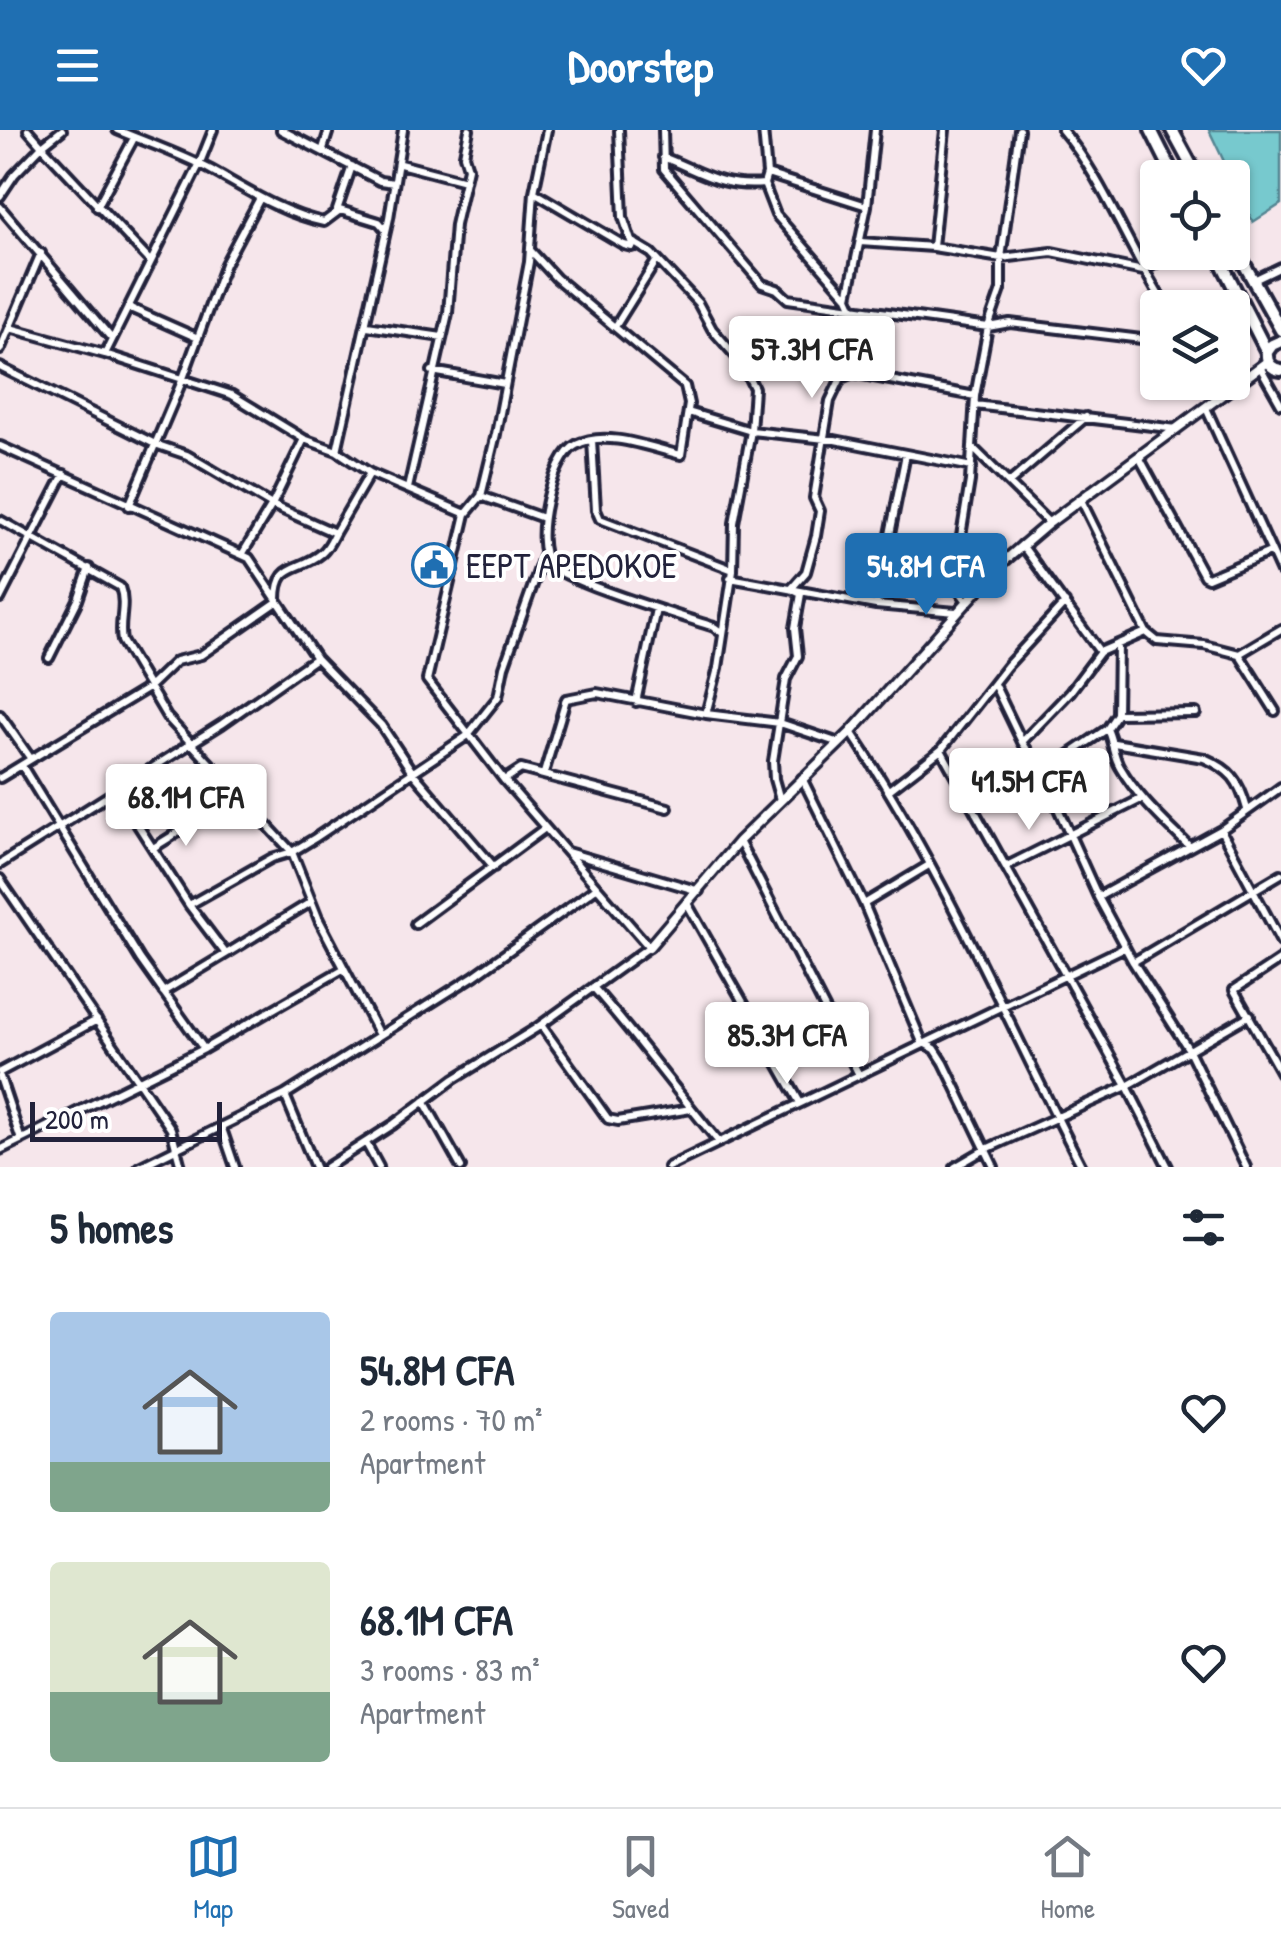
<!DOCTYPE html>
<meta charset="utf-8">
<style>
body{margin:0;font-family:"Patrick Hand",sans-serif;background:#f2f2f3;color:#1f2937;height:100vh;display:flex;flex-direction:column;font-size:38px;white-space:nowrap}
*{box-sizing:border-box;margin:0}
p{font-size:32px;color:#747a83}
.icon{flex:none;width:55px;height:55px;fill:none;stroke:currentColor;stroke-width:2;stroke-linecap:round;stroke-linejoin:round}
.map{position:relative;height:1037px;overflow:hidden}
.side{display:flex;flex-direction:column;background:#fff;flex:1}
.side>*{flex:none}
.controls{position:absolute;left:1140px;top:30px;display:grid;gap:20px}
.controls a{display:grid;place-items:center;width:110px;height:110px;border-radius:10px;background:#fff;box-shadow:0 2px 8px #0004;font-size:50px}
.scale{position:absolute;left:30px;bottom:25px;width:192px;box-sizing:border-box;padding-left:10px;border:5px solid #22223b;border-top:0;font-size:28px;line-height:35px;white-space:nowrap;color:#22223b;-webkit-text-stroke:8px #fff;paint-order:stroke}
.price{position:absolute;translate:-50% -85px;padding:0 22px;border-radius:10px;background:#fff;color:#222;font-size:32px;line-height:65px;filter:drop-shadow(0 2px 5px #0008)}
.price::after{content:'';position:absolute;left:50%;top:60px;width:30px;height:22px;margin-left:-15px;background:inherit;clip-path:polygon(0 0,100% 0,50% 100%)}
.price.on{background:#1f6fb2;color:#fff}
ul{padding:0;list-style:none}
li{display:flex;align-items:center;gap:30px;height:250px;padding:0 50px}
li span{display:grid;place-items:center;flex:none;width:280px;height:200px;border-radius:10px;color:#555}
li>.icon{margin-inline-start:auto}
span .icon{width:120px;height:120px;fill:#fffc;stroke-width:1}
li b{font-size:42px}
h2{display:flex;justify-content:space-between;align-items:center;height:120px;padding:0 50px;font-size:42px}
header{display:flex;justify-content:space-between;align-items:center;height:130px;padding:0 50px;background:#1f6fb2;color:#fff;font-size:45px;font-weight:800}
.tab-bar{display:flex;justify-content:space-around;align-items:center;height:140px;border-top:2px solid #e0e1e3;background:#fff;font-size:28px;color:#747a83}
.tab-bar a{display:grid;justify-items:center;gap:5px}
.tab-bar .on{color:#1f6fb2}
.map>svg:first-child{display:block}
.water{fill:#77c9ce;stroke:#558693;stroke-width:2.5}
.lines{fill:none;stroke-linecap:round;stroke-linejoin:round}
.minor-casing{stroke:#22223b;stroke-width:14}
.tertiary-casing{stroke:#22223b;stroke-width:15}
.trunk-casing{stroke:#22223b;stroke-width:18}
.minor{stroke:#fff;stroke-width:6}
.tertiary{stroke:#fff;stroke-width:8}
.trunk{stroke:#fff;stroke-width:10}
.labels{text-anchor:middle;dominant-baseline:central;stroke-width:8;stroke-linejoin:round;paint-order:stroke}
.poi-label{font-size:35px;fill:#22223b;stroke:#fff;text-anchor:start}
</style>
<header><svg class="icon" aria-label="menu" viewBox="0 0 24 24"><path d="M4 6h16M4 12h16M4 18h16"/></svg>Doorstep<svg class="icon" aria-label="heart" viewBox="0 0 24 24"><path d="M12 20l-8-8c-3-5 5-10 8-4 3-6 11-1 8 4z"/></svg></header>
<div class="map">
<svg width="1281" height="1037" viewBox="0 0 1281 1037">
<rect width="100%" height="100%" fill="#f6e6eb"/>
<filter id="ink" filterUnits="userSpaceOnUse"><feTurbulence type="fractalNoise" baseFrequency=".01" numOctaves="2"/><feDisplacementMap in="SourceGraphic" scale="20" xChannelSelector="R" yChannelSelector="G"/><feConvolveMatrix kernelMatrix="1 2 1 2 8 2 1 2 1" color-interpolation-filters="sRGB"/></filter>
<g filter="url(#ink)">
<!-- water -->
<path class="water" d="M1209,0H1281V74L1253,92Z"/>
<g class="lines">
<!-- minor casing -->
<g class="minor-casing">
<path id="minor" d="M28,0L42,16L62,0
M117,0C148,13 181,24 211,40C247,60 283,84 324,92L340,80L379,92L385,99
M281,0L380,51L394,53
M619,0L623,87L631,111L651,123L698,173L712,199L741,232L754,258L751,301L734,393L733,440L718,538L706,584
M663,0L664,39L762,154L777,159L788,169L988,197L1010,193L1158,211
M1062,0C1102,46 1131,124 1167,178
M323,19L329,0
M663,27C701,42 721,58 764,54L767,44L763,0
M400,34L465,51
M767,44L867,76
M764,54L776,85L848,167
M534,62L624,115L632,117L635,113L632,112
M0,66L14,45L42,16L150,131
M0,77L112,209
M97,77L134,8
M337,80L352,36
M860,112L933,117L1001,128L1052,122L1143,141L1175,122
M933,117L945,0
M531,121L556,148L685,256L689,274L681,325C651,318 606,299 576,315C552,327 531,413 550,434C565,452 685,487 714,497L721,502
M1254,150L1281,137
M852,176L848,167L867,76L875,0
M128,177L198,208
M367,196L442,207
M615,197L657,130
M10,198L105,224L232,265L304,309L337,321L370,343L466,384
M0,220L41,123
M105,224L199,35L213,0
M0,237L155,314L187,325L272,375L335,403L370,343
M1260,237L1281,274
M432,241L505,254
M1216,252L1223,264
M975,275L1177,299
M1206,278L1281,442
M688,282L751,301L835,310L972,337
M592,310L596,380L600,389L733,440
M0,316L249,428L316,528L381,595L413,643L494,737
M972,317L1049,393
M337,321L389,88L403,0
M1139,327L1204,446L1208,448L1270,422
M1009,353L1086,287
M408,358L448,183L455,95L468,38L464,25L469,0
M481,366L543,388
M1081,370L1146,502
M129,376L182,251L225,134L260,68
M0,390L120,457C127,476 118,492 122,511L167,587L292,722L319,790L379,905
M1022,415L1100,522
M243,423L272,375L304,309
M730,448L876,475L906,324
M0,469L64,344
M966,470L957,458L955,443L970,351L975,266L988,197L1001,160V128L1019,0
M876,475L956,482
M1239,524L1275,581
M49,528L78,470L89,438
M994,554L1022,612L1042,643L1098,767L1133,832L1189,920L1246,1037
M636,572L656,479
M1117,584L1196,583
M0,585L31,629
M1107,599C1113,611 1113,626 1120,637C1138,668 1164,691 1189,716
M851,602C942,738 1007,891 1082,1037
M1022,612L1070,562L1100,522L1146,502L1157,511L1204,515L1239,524L1281,499
M1114,613L1204,628C1231,640 1239,650 1247,679
M941,620L1127,956L1168,1037
M22,636L140,829L204,919
M544,643L566,569L597,563L706,584L780,593L839,613
M1042,643L1107,599L1117,584L1118,514
M0,648L148,558L176,531L201,525L277,472C276,431 298,443 322,423C328,418 332,409 335,403
M802,648L864,774L922,912L935,919L944,933L994,1037
M504,650L521,639L668,678
M889,660L941,620L1007,536L1065,473
M116,661L189,775L226,824L311,772
M780,670L774,649L773,631L786,549L798,526L795,498L801,464L791,459L806,442L816,406L820,381L814,368L830,271L841,248L853,243L975,266
M1221,700L1281,812
M739,711L858,943
M153,718L238,665
M567,722L699,761
M0,734L222,594L316,528
M1007,736L1141,669
M0,749L171,999L181,1037
M1098,767L1221,700L1281,657
M864,774L929,735
M189,775L272,728L292,722L315,708L467,606L498,567L504,537L544,424
M688,775L799,971
M415,794L545,698
M1281,829L1234,860L1281,943
M1133,832L1281,744
M593,857C637,907 676,961 719,1012
M163,862L226,824
M541,895L608,989L618,991L691,979
M0,942L97,890
M0,947L21,1010
M285,965L315,1037
M424,971L461,1037
M221,996L235,1037
M366,1013L379,1037
M0,1020L204,919L343,839
M139,1037L285,965L474,846L596,758
M327,1037L394,994L454,949L535,899L649,817L504,650L427,550L466,384L481,366L496,304L529,132L534,62L547,0
M668,1037L1125,817
M955,1037L984,1020L1127,956L1250,885"/>
</g>
<!-- tertiary casing -->
<g class="tertiary-casing">
<path id="tertiary" d="M649,817L739,711L851,602L1002,433L1049,393L1268,231"/>
</g>
<!-- trunk casing -->
<g class="trunk-casing">
<path id="trunk" d="M1151,0L1175,48
M1172,0L1198,48
M1232,112L1281,200
M1216,122L1267,222C1266,232 1271,239 1281,240
M1267,222L1272,215L1281,211"/>
</g>
<!-- minor -->
<use href="#minor" class="minor"/>
<!-- tertiary -->
<use href="#tertiary" class="tertiary"/>
<!-- trunk -->
<use href="#trunk" class="trunk"/>
</g>
</g>
<!-- icons -->
<defs>
<g id="civic-ring" transform="scale(2.25)"><circle r="9.5" fill="#fff" stroke="#1f6fb2" stroke-width="1.5"/><path d="M-.6-6.5H3V-4.5H.6V-3L4-1V1h2V6H-6V1h2V-1L-.6-3ZM-1.2 2.5V6h2.4V2.5Z" fill="#1f6fb2"/></g>
</defs>
<g fill-rule="evenodd">
<use href="#civic-ring" x="434" y="435"/>
</g>
<g class="labels">
<!-- poi labels -->
<g class="poi-label">
<text x="466" y="435">EEPT APEDOKOE</text>
</g>
</g>
</svg>
<div class="controls">
<a><svg class="icon" aria-label="locate" viewBox="0 0 24 24"><circle cx="12" cy="12" r="6"/><path d="M12 2v4M12 18v4M2 12h4M18 12h4"/></svg></a>
<a><svg class="icon" aria-label="layers" viewBox="0 0 24 24"><path d="M12 4l9 5-9 5-9-5zM3 14l9 5 9-5"/></svg></a>
</div>
<div class="scale">200 m</div>
<b class="price" style="left:812px;top:271px">57.3M CFA</b>
<b class="price on" style="left:926px;top:488px">54.8M CFA</b>
<b class="price" style="left:1029px;top:703px">41.5M CFA</b>
<b class="price" style="left:186px;top:719px">68.1M CFA</b>
<b class="price" style="left:787px;top:957px">85.3M CFA</b>
</div>
<section class="side">
<h2>5 homes<svg class="icon" aria-label="filters" viewBox="0 0 24 24"><path d="M4 7h16M4 17h16"/><circle cx="9" cy="7" r="2"/><circle cx="15" cy="17" r="2"/></svg></h2>
<ul>
<li><span style="background:linear-gradient(#a9c7e8 75%,#7fa58c 0)"><svg class="icon" aria-label="home" viewBox="0 0 24 24"><path d="M3 11l9-7 9 7M6 9v11h12V9"/></svg></span><div><b>54.8M CFA</b><p>2 rooms · 70 m²</p><p>Apartment</p></div><svg class="icon" aria-label="heart" viewBox="0 0 24 24"><path d="M12 20l-8-8c-3-5 5-10 8-4 3-6 11-1 8 4z"/></svg></li>
<li><span style="background:linear-gradient(#dfe7d0 65%,#7fa58c 0)"><svg class="icon" aria-label="home" viewBox="0 0 24 24"><path d="M3 11l9-7 9 7M6 9v11h12V9"/></svg></span><div><b>68.1M CFA</b><p>3 rooms · 83 m²</p><p>Apartment</p></div><svg class="icon" aria-label="heart" viewBox="0 0 24 24"><path d="M12 20l-8-8c-3-5 5-10 8-4 3-6 11-1 8 4z"/></svg></li>
</ul>
</section>
<nav class="tab-bar">
<a class="on"><svg class="icon" aria-label="map" viewBox="0 0 24 24"><path d="M3 6l6-2 6 2 6-2v14l-6 2-6-2-6 2zM9 4v14M15 6v14"/></svg>Map</a>
<a><svg class="icon" aria-label="saved" viewBox="0 0 24 24"><path d="M7 4h10v16l-5-4-5 4z"/></svg>Saved</a>
<a><svg class="icon" aria-label="home" viewBox="0 0 24 24"><path d="M3 11l9-7 9 7M6 9v11h12V9"/></svg>Home</a>
</nav>
